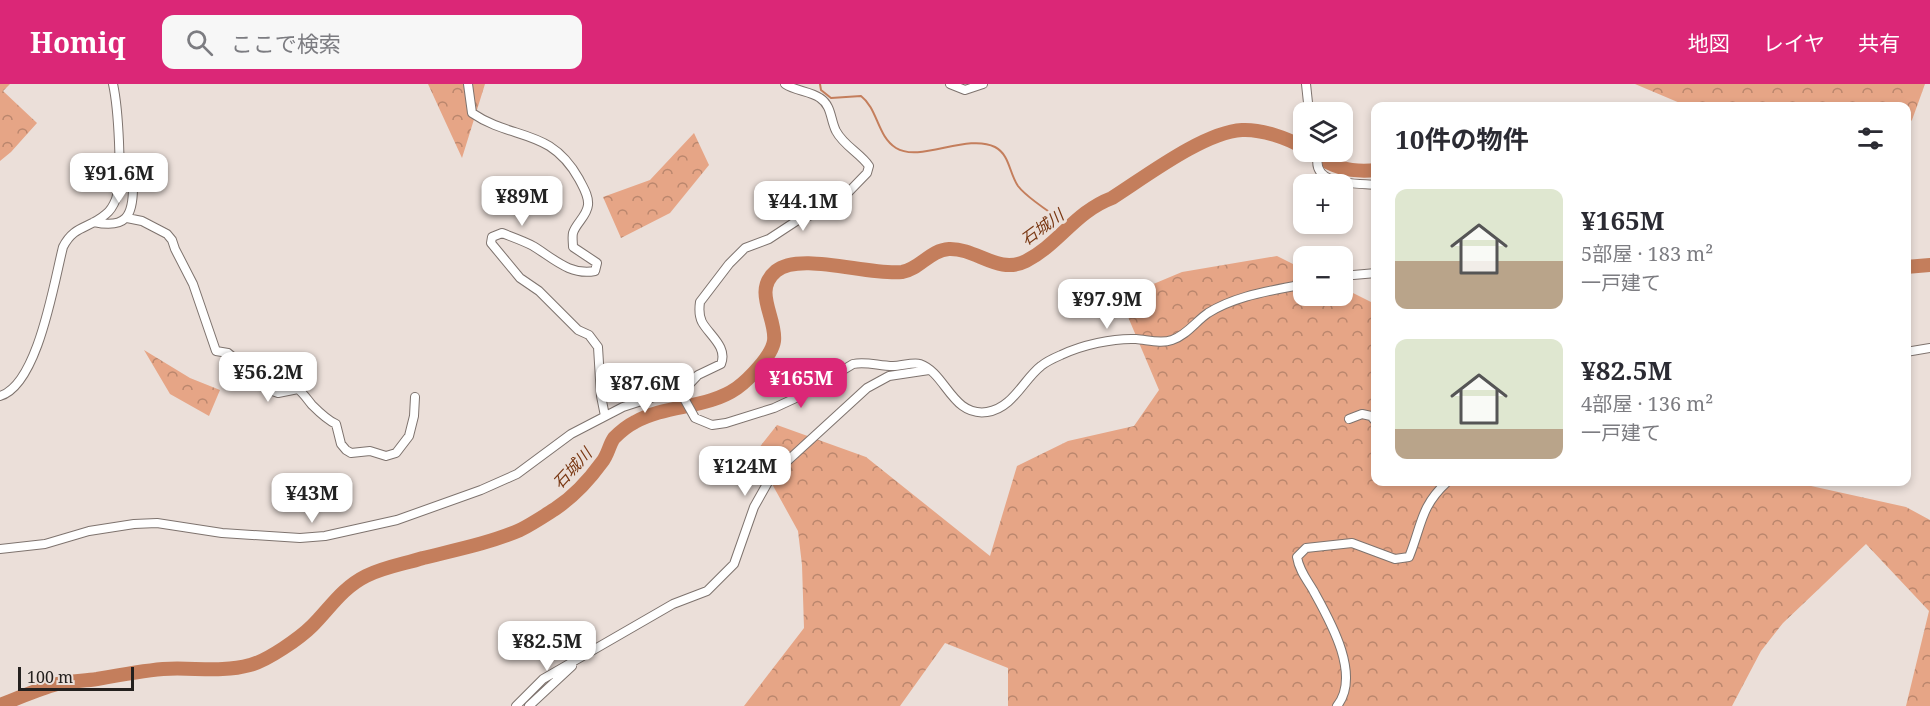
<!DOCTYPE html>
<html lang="ja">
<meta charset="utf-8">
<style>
body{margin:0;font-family:"Noto Serif","Noto Sans JP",serif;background:#f7f7f7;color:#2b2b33;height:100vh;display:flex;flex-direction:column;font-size:22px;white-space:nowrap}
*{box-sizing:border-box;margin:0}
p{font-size:20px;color:#7c7c81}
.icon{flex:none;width:33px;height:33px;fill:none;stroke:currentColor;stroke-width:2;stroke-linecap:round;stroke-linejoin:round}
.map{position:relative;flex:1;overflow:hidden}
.drawer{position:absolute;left:1371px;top:18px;width:540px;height:384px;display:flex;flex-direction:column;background:#fff;border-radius:12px;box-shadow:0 3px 9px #0003}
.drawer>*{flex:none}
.buttons{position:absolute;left:1293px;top:18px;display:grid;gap:12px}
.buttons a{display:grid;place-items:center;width:60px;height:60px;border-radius:12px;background:#fff;box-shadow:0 3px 9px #0003;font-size:30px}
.scale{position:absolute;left:18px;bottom:15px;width:116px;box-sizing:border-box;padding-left:6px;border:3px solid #24201e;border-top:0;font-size:16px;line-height:21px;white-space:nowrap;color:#24201e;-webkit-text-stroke:4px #ebdfd9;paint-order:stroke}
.price{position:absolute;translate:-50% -51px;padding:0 14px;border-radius:12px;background:#fff;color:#222;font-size:20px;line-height:39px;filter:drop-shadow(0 2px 3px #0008)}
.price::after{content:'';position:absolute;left:50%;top:36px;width:18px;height:14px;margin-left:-9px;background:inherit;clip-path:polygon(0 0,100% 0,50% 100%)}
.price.selected{background:#db2777;color:#fff}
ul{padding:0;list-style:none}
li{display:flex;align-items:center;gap:18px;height:150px;padding:0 24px}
li span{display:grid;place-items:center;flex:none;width:168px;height:120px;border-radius:12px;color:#555}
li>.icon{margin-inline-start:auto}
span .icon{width:72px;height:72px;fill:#fffc;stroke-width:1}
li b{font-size:26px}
h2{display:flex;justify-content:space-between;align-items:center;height:72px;padding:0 24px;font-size:26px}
header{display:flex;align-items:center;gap:36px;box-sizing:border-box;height:84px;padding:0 30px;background:#db2777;color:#fff}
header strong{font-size:28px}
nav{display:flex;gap:33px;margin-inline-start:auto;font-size:21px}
.search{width:420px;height:54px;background:#f7f7f7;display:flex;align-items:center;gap:15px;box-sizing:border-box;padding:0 21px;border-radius:12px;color:#7c7c81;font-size:22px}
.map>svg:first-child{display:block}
.forest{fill:url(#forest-crowns)}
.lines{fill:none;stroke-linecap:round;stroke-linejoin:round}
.stream{stroke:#c47e5c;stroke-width:2}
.river{stroke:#c47e5c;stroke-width:14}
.minor-casing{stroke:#7e736e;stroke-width:10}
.minor{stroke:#fff;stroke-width:8}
.labels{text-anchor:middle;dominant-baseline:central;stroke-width:6;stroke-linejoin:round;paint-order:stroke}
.water-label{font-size:16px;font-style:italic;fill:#793712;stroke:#ebdfd9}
</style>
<header>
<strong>Homiq</strong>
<div class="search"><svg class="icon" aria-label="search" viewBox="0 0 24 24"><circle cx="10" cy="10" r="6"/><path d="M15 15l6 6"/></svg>ここで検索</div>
<nav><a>地図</a><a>レイヤ</a><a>共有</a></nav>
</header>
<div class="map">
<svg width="1930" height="622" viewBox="0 0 1930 622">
<defs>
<pattern id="forest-crowns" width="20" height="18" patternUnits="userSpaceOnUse" patternTransform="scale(1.5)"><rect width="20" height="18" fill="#e6a586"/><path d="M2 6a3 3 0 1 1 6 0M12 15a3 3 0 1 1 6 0" fill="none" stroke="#ba866d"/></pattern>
</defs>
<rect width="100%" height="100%" fill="#ebdfd9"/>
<!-- forest -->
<path class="forest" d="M0,0H10L3,7L37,39L11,68L0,77Z
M428,0H485L462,74Z
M1635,0H1925L1912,36L1907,41L1906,22H1687Z
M694,49L709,81L670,129L621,154L603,113L650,96Z
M1277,172L1303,185L1304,212H1342L1343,204L1375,220L1376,398H1793L1906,423L1930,436V622H1906L1929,527L1866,460L1783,539L1761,567L1732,622H1008V584L945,559L900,622H744L804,544L802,481L798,447L755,369L777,341L866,373L990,472L1017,382L1068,357L1134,342L1159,306L1120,214L1182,188Z
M144,266L190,294L220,306L209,332L170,310Z"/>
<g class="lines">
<!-- stream -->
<path class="stream" d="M820,0L821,6L831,14L861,12C878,25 877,52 896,64C920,79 967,49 995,63C1010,71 1009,89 1018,102C1027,114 1055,132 1069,141"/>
<!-- river -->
<path class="river" d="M1309,68C1332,82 1347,89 1376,86
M1906,183L1930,181
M0,621C19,614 38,605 57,600C70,597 84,597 97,595C119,591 141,587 163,585C193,583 221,589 250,581C267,577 300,554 312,542C330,524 342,504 366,492C384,483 404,480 423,474C455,466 490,459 520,446C532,440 544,432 555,425C573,413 589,396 602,378C608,371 609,361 614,354C619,349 629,341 635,338C667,320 707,325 737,304C748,296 772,272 774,257C777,234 752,207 776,187C800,167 869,192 902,188C920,185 930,166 949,165C977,164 998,191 1026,177C1059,160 1075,128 1112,114C1145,93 1204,48 1242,46C1261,45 1288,54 1304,64"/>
<!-- minor casing -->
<g class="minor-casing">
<path id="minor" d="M468,0L472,29C513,57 550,43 579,95C583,103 589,112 588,121C587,132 576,139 573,149C572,153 573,159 573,163L597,179L595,187C570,192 553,174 533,162C524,157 512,153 502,149L492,153L491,159L520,194L539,207L578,246L589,251L598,263L601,312L605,332
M950,0L965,6L983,0
M1306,0L1309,28
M1319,68C1308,102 1353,99 1376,101
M127,134L142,137L167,150L172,156L175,165L193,200L216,267L228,269L233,273L243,290L267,305L278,309L298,305C304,310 307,315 312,321C319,328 327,336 336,340L341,360L346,366L351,369L370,367L386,372L396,369L409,352L414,332L415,313
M94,138C126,145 133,132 133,103L119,88
M1342,192L1376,189
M1906,268L1930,264
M681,309L695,334L712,341L726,339L774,324L800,312L853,280C866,277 879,282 893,282C901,282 913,278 920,280C946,289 952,333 987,328C1013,324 1023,296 1041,282C1047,277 1054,274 1061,271C1082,261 1113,254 1136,255C1148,256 1161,260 1172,256C1187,251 1196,237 1208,229C1237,211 1271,207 1304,200
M0,312C38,301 54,198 63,163C74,141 89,145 106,130C110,127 114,120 116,115C123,94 118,23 113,0
M1349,335L1362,330L1371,332L1376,338
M0,465L45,460L89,447L134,440L157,439L222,449L300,454L325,452L397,436L481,406L517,390L571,350L623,323L657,312L681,309L698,291L721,280C728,263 709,251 702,238C699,232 699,225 700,218L729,180L745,164L769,155L798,136L835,122L867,89L869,82C860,69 844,62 836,47C830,35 832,22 820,14C810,7 795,7 785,0
M516,622L543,595L673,520L707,507L734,480L754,423L772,391L867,304L889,292L929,286
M529,622L572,582
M1337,622C1362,591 1329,535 1313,506C1307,496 1299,486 1297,473L1306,464L1352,459L1395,475L1409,473C1422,441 1420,423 1447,398"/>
</g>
<!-- minor -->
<use href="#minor" class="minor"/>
</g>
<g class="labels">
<!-- water labels -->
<g class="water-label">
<text transform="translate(1042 143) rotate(-36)">石城川</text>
<text transform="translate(572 384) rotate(-47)">石城川</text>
</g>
</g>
</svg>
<div class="buttons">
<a><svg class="icon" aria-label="layers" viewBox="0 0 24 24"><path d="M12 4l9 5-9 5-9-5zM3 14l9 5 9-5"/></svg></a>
<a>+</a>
<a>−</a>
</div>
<div class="scale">100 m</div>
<b class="price" style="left:119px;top:120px">¥91.6M</b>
<b class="price" style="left:522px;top:143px">¥89M</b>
<b class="price" style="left:803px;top:148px">¥44.1M</b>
<b class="price" style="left:1107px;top:246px">¥97.9M</b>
<b class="price" style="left:268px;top:319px">¥56.2M</b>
<b class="price selected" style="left:801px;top:325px">¥165M</b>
<b class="price" style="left:645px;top:330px">¥87.6M</b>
<b class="price" style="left:745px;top:413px">¥124M</b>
<b class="price" style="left:312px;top:440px">¥43M</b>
<b class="price" style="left:547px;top:588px">¥82.5M</b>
<section class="drawer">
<h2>10件の物件<svg class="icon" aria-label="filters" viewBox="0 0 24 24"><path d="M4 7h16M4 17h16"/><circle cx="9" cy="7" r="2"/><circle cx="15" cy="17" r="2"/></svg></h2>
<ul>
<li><span style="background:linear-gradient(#dfe7d0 60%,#b9a48a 0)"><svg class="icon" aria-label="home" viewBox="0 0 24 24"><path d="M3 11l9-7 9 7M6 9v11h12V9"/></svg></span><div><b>¥165M</b><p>5部屋 · 183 m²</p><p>一戸建て</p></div></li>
<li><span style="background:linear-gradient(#dfe7d0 75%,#b9a48a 0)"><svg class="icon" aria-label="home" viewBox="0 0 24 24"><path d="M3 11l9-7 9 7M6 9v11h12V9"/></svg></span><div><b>¥82.5M</b><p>4部屋 · 136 m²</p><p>一戸建て</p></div></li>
</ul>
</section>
</div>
